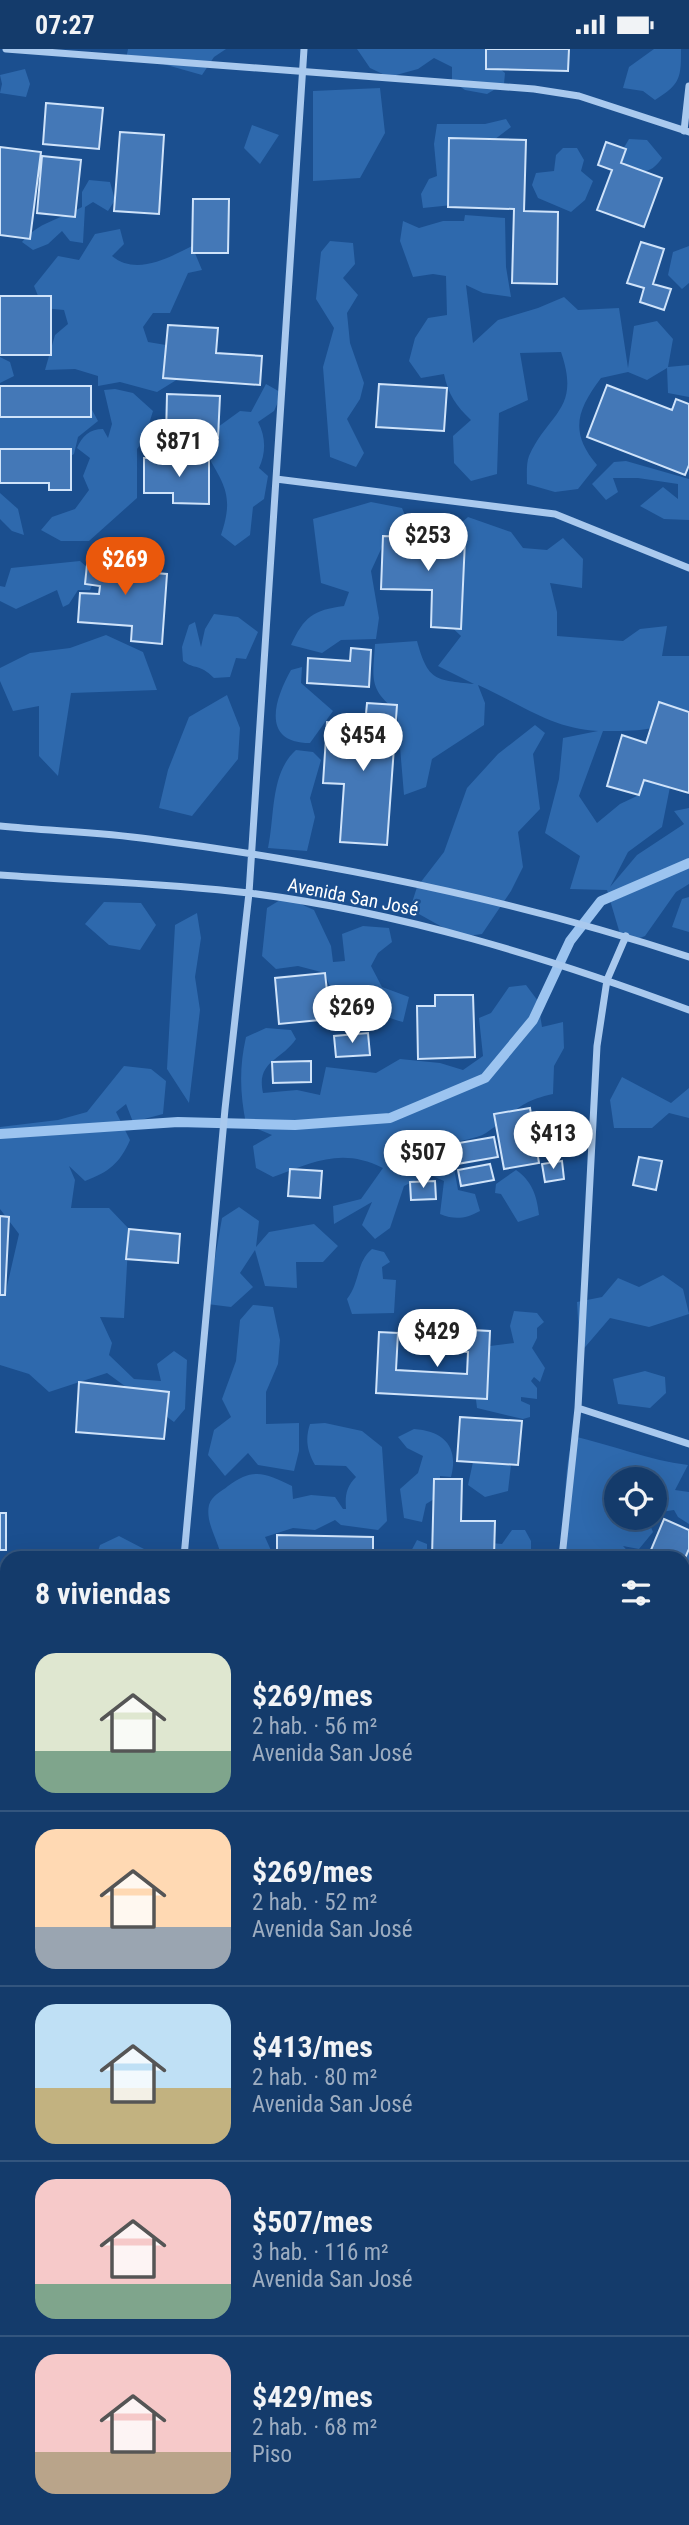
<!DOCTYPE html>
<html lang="es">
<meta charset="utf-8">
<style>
body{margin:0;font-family:"Roboto Condensed",sans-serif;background:#214673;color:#f1f3f6;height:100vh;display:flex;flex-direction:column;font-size:26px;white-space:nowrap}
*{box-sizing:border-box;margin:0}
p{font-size:23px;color:#9dadc1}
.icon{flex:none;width:38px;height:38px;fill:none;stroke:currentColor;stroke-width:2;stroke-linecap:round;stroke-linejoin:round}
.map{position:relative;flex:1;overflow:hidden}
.drawer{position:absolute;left:0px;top:1502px;width:690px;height:975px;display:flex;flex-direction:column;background:#143b6b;border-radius:21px 21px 0 0;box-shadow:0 7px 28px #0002,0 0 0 2px #33557e}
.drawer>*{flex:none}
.tools{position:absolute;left:604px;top:1418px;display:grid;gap:14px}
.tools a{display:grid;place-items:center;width:63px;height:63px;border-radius:50%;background:#143b6b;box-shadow:0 7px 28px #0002,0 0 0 2px #33557e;font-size:35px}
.price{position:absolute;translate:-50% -60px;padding:0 16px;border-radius:24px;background:#fff;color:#222;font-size:23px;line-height:46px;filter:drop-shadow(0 2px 4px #0008)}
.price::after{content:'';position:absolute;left:50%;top:42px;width:21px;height:16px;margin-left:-10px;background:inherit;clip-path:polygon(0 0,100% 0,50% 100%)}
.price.on{background:#ea580c;color:#fff}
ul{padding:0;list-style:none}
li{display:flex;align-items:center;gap:21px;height:175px;padding:0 35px}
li+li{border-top:2px solid #33557e}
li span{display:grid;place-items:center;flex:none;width:196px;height:140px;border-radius:21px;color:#555}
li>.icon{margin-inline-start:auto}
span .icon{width:84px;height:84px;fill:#fffc;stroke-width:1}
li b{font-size:30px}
h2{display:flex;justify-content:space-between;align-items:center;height:84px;padding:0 35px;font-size:30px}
.status{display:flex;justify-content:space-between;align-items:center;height:49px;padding:0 35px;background:#143b6b;direction:ltr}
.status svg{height:19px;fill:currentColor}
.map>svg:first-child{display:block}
.green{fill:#2e69ad}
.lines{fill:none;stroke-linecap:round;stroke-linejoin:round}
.stream{stroke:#9cc4f0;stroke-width:10}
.building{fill:#4478b7;stroke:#cfe3fa;stroke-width:2}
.street{stroke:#a9c9ee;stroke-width:7}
.labels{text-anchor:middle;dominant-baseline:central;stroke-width:5;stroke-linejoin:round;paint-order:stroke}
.street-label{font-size:19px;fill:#fff;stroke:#1b4f8f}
</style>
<div class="status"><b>07:27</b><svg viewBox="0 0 49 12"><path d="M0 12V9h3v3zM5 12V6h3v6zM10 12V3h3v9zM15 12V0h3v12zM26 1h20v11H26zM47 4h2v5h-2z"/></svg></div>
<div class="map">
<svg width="689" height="2476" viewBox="0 0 689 2476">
<rect width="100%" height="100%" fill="#1b4f8f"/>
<!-- green -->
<path class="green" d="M128,0H226L214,8L202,26L149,11L126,10Z
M357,0H488L489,11L505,24L504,35L487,45L465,41L452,32V18L434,9L418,20L389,28L370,19Z
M654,0H681C681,28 681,35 655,51L643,42L623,39L629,18Z
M25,20L30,35L26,48L0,44L2,35L0,26Z
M380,39L385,84L360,129L313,132V42Z
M506,70L511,78L482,100L462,155L423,159L421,145L429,130L437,127L434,95L437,75H485Z
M252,76L279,86L260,115L244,99Z
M629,90L647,91L662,109C648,130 634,123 618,109Z
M563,99H577L584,111L581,122L593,132L585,151L571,163L538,149L532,136L536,124L554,122L556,106Z
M89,131L110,133L115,151L108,162L93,153L85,158L83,194L70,192L62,182L48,195L33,201L22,193C38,173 59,171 82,158V143Z
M465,166L505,169L506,218L511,248L483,244L466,236L473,294L498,271L538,259L564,248L578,261L619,259L628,319L634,277L657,272L673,290L668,318L689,316V348L668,344L667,319L647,331L628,323L601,329C577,361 569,383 597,416L578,440L555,443L527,435C527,427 526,415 529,407C549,363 581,361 561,303L520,304L528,351L499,364L497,425L471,432L454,414L453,387L471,371C456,357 448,345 444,325L421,329L409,312L415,289L428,269L447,266L446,227L433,225L413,228L400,192L403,172L419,179L443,172H464Z
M120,180L124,195L112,207C136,227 168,209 192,197L202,221L188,224L170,264H153L143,278L148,293L166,296L176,312L178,330L157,343L120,333L98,337V327L75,320L45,321L55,286L68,275L64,261L43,259L34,237L58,207L79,211L95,185Z
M330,192L353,194L355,215L343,229L358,246L347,264L350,294L364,334L360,350L347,370L364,404L356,418L330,408L323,318L334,279L316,250L321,203Z
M689,197V234L682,240L668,226L673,203Z
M0,308L10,313L14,327L0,334Z
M266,335L282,344L274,362L258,373C266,388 266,404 259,419L268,427L264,450L253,458L250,486L235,497L221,486C234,447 225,437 206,404L218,378L240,362L251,363Z
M115,340L133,344L153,362L144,391L137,400V449L89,492H61L41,481L52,468L75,460L89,441L83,427L90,409L77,399C82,387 90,380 103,380L108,389L112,375L104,341Z
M91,359L98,372L78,388L74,405L64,411L50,400L40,406L16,407L10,400L0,401V367Z
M626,412L689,430V471L664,470L640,457L663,438L678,450V435L638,429H613L618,443L606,451L592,435L614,413Z
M0,444L18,460L24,486L12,482L0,470Z
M371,453L402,459L412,483L382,498L371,522L379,569L376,590L341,591L322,604L291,596C304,568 313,561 344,557L349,543L321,534L313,470Z
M468,468L511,483L523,499L547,501L563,489L583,510L582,539L550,534L557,563V587L623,592L640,580L667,577L662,607H689V661C662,683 636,682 603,682L579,747L597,774L620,755L639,746L644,731L670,738L662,778L628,803L610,838L637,806L684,775L674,762L689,759V835L676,843L645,887L623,895L607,841L570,840L580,807L545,784L559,730L563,689L598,682C552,680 519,654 478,636L485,654L484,676L432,710L426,738L404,746L397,662C368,640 373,629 375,595L417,592C428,632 435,631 474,635L438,617L461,587L442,569L436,495Z
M80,512L96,526L90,541H78L69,555L63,558L57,541L16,560L0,552V537L5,538L11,519Z
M214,565L238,568L258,583L246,610L236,609L230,628L214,629C199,614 195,621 183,612L182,598L189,576L195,573L201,598L205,580Z
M106,586L143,603L157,641L71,644L58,727L39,707V657L13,662L0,632V619L30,604L70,599Z
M302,618L301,634L333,662L310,694C261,694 274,651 291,621Z
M227,646L240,679L238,710L192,767L159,759L168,721L189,668Z
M535,676L545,684L533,705L540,760L518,783L523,818L511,842L482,885L460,888L410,860L417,838L444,803L467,739L498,705Z
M296,701L313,703L321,711L310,749L315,768L307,802L268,799C275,767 270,724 296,701Z
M285,848L314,861L331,897L333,913L345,912L342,885L363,877L389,879L392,893L378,904L371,917L382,938L409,948L403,973C376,966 365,953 334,949L325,924L298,917L276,920L262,907L267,859Z
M689,848V883L672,878L682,850Z
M104,853L141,854L156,876L140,901L109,896L85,875Z
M197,864L201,889L195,928L200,961L189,1054L167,1020L175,876Z
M526,936L538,952L542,978L563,973L564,999L554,1017L553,1045C516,1053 515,1065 486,1084C475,1091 462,1089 450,1097L458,1141L475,1145L480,1162C465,1170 455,1171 440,1165L444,1132L428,1125L404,1137L390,1179L375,1190L362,1176L372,1153L334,1175L333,1157L361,1150L383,1119C342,1098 313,1113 273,1128L256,1119L253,1097L272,1086L246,1075C240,1044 239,1019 246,988L266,979L291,981L296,990C281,1012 256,1012 263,1044L297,1041L320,1046L326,1018L376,1024L400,1010L440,1014L463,1021L483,1007L479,969L491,964L509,938Z
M124,1017L151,1020L166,1032L163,1065L133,1073L126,1055L116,1063L130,1091C120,1114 109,1123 85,1132L69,1117L75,1131L71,1159H109L129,1180L124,1269L100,1268L112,1294L109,1306L134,1330L161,1332L157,1315L174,1302L187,1311L185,1360L174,1373L107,1324L49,1343L29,1325L0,1316V1246H5L19,1185L0,1160V1078L58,1071L87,1063Z
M622,1028L671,1054L689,1039V1069L669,1064L652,1079H614L610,1051Z
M516,1121C532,1132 537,1147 539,1166L518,1173L501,1145L495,1144L496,1135Z
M239,1158L259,1172L256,1198L269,1183L314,1175L338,1197L323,1213H296L297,1239L265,1237L255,1201L240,1224L253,1238L231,1258L207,1255L222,1169Z
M372,1200L384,1203L390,1213L382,1218L383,1230L396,1231L394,1264L352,1265L347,1250C360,1234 356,1213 372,1200Z
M663,1226L683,1240L689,1265L649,1278L610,1269L580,1304L577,1253L602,1248L618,1229L639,1238Z
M253,1256L273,1258L280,1291L278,1315L266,1343V1375L299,1374V1402L294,1422L258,1416L248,1404L225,1427L208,1406L214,1381L231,1368L222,1350L236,1312L240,1271Z
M514,1262L537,1264L544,1273L537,1279V1289L532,1299L545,1319L540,1333L534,1328L531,1332L537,1339V1350L521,1348V1352L530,1356V1368L523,1370L477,1359L474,1334L482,1298L514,1294L510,1277Z
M645,1322L665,1328L666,1344L650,1359L618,1355L613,1330Z
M325,1374L362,1382L382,1398L387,1472L378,1481L341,1476L335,1471L315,1481L293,1479L265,1488L273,1506L281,1508H221C219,1492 205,1474 209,1456C212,1446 221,1443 228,1437C253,1418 266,1424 292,1437L293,1450L311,1446L335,1448L343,1460H346C345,1447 346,1438 356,1428L346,1417L315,1416C307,1402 305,1390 310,1375Z
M414,1380C444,1382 459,1398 451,1428L440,1427L439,1447L426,1455L422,1473L404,1469L400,1440L418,1424L423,1407L407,1399L398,1388Z
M573,1387C612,1396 648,1411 688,1416L675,1441L689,1443V1475L678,1468L674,1461L655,1464L654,1430H616V1468H647L653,1483L639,1500L623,1497L633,1508H560C567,1467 562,1428 573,1387Z
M473,1413L511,1416L508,1442L485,1448L468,1436Z
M512,1481H525L531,1492V1508H472L480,1493L502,1495Z
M119,1487L144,1500V1508H96L100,1496Z
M417,1491L427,1495V1508H408Z
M689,1503V1582L683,1587L682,1508H669Z
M689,1695V1734L683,1733V1696Z
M0,1822L7,1825V1858L0,1854Z
M683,1840H689V2476H481L482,2469H682Z
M161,2469H214V2476H158Z"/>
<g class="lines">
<!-- stream -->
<path class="stream" d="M0,1085L178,1073L295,1076L390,1069L485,1029L533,971L570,892L601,852L689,814"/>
</g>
<!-- building -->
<path class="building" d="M486,0H569L568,22L486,20Z
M46,54L103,59L99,100L43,95Z
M120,83L164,86L159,165L114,162Z
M449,89L526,91L524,162L558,163L557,235L512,234L514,160L448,158Z
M606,93L626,100L621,114L662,129L644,178L597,161L612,121L598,116Z
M0,98L41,103L30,190L0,186Z
M42,107L81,111L75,168L37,164Z
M193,150H229L228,204H192Z
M641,193L664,200L653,235L671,240L664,261L640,253L644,239L627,234Z
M0,247H51V306H0Z
M168,276L218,279L216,304L262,307L260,336L163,329Z
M379,335L447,339L444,382L376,378Z
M607,336L672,361L676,350L689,355V416L685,426L587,388Z
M0,337H91V368H0Z
M167,345L220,347L218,389L166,387Z
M0,400H71V441H49V434H0Z
M144,409H209V455L173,454V444H144Z
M383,487L465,491L461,580L431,578L432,541L381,540Z
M88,506L142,511V523L167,525L162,595L131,592L132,577L78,573L80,544L99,545L100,537L85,535Z
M351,599L371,601L369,638L307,634L308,609L350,612Z
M659,653L689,663V744L644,731L639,746L607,737L622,686L646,694Z
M367,654L397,656L387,796L340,793L344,735L323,734L327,673L365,676Z
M325,924L330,970L279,975L275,929Z
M435,946H473L475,1008L418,1010L417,957H435Z
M368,984L370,1006L336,1008L334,987Z
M311,1012V1033L273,1034L272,1013Z
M530,1059L539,1114L504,1120L494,1065Z
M494,1088L498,1108L457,1115L453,1095Z
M639,1108L662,1112L656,1141L633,1136Z
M562,1112L564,1130L545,1133L542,1115Z
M490,1115L494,1131L461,1137L458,1121Z
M290,1120L322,1122L320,1149L288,1147Z
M435,1132L436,1150L411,1151L410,1133Z
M0,1167L9,1168L5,1246H0Z
M129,1180L180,1185L178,1214L126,1210Z
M452,1280L490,1282L487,1350L376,1344L379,1283L398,1284L396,1321L467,1325L468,1303L451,1302Z
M79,1333L169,1343L164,1390L76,1383Z
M460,1368L522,1372L518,1416L457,1412Z
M434,1430H462L461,1472H495L494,1508H432Z
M0,1464H6V1501H0Z
M664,1470L689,1481V1500L682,1516V1508H648Z
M277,1486L373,1488V1508H277Z
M0,1936L7,1937V2010L0,2009Z
M7,2082V2139H0V2107L5,2108Z
M0,2255H7V2312H0Z
M218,2469H266V2476H218Z
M0,2473L26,2474V2476H0Z"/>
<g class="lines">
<!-- street -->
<path class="street" d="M6,0L534,40L579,47L689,83
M684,82L689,37
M276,430L555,465L689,519
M0,777C49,782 99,783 149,790C332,814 513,850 689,908
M0,826C82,832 167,834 249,844C399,863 547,908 689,961
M578,1359L689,1395
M184,1508L225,1060L249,844L304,0
M562,1508L578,1359L597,997L607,931L626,887
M0,1874L7,1875
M682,2310L689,2311
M113,2476L114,2469
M462,2476L463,2469"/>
</g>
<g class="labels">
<!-- street labels -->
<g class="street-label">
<text transform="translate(353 848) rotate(11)">Avenida San José</text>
</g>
</g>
</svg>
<div class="tools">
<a><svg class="icon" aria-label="locate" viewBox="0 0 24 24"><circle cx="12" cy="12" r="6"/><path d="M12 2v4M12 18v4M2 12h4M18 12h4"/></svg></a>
</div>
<b class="price" style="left:179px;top:430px">$871</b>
<b class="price" style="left:428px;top:524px">$253</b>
<b class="price on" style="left:125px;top:548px">$269</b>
<b class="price" style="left:363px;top:724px">$454</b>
<b class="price" style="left:352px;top:996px">$269</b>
<b class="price" style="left:553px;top:1122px">$413</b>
<b class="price" style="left:423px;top:1141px">$507</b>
<b class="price" style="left:437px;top:1320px">$429</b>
<section class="drawer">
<h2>8 viviendas<svg class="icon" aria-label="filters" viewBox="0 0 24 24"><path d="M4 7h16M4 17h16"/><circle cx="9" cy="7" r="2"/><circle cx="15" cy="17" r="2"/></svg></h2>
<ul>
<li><span style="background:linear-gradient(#dfe7d0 70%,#7fa58c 0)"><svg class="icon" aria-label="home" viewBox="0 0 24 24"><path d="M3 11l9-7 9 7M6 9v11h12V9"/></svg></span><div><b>$269/mes</b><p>2 hab. · 56 m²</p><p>Avenida San José</p></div></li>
<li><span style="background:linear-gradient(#ffd9b3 70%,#9aa5b1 0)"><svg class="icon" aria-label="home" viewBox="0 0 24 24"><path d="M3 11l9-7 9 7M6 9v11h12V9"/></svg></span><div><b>$269/mes</b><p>2 hab. · 52 m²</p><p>Avenida San José</p></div></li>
<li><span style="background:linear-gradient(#bfe0f5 60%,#c2b280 0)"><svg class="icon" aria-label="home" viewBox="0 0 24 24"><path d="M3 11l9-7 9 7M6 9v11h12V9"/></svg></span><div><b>$413/mes</b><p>2 hab. · 80 m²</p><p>Avenida San José</p></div></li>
<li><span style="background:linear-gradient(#f6c9c9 75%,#7fa58c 0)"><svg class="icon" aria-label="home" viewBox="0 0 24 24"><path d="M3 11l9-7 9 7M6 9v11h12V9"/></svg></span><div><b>$507/mes</b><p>3 hab. · 116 m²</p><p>Avenida San José</p></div></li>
<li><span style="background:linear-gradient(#f6c9c9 70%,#b9a48a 0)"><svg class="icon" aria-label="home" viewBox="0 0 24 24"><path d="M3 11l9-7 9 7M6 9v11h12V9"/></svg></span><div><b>$429/mes</b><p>2 hab. · 68 m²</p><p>Piso</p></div></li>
</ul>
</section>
</div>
